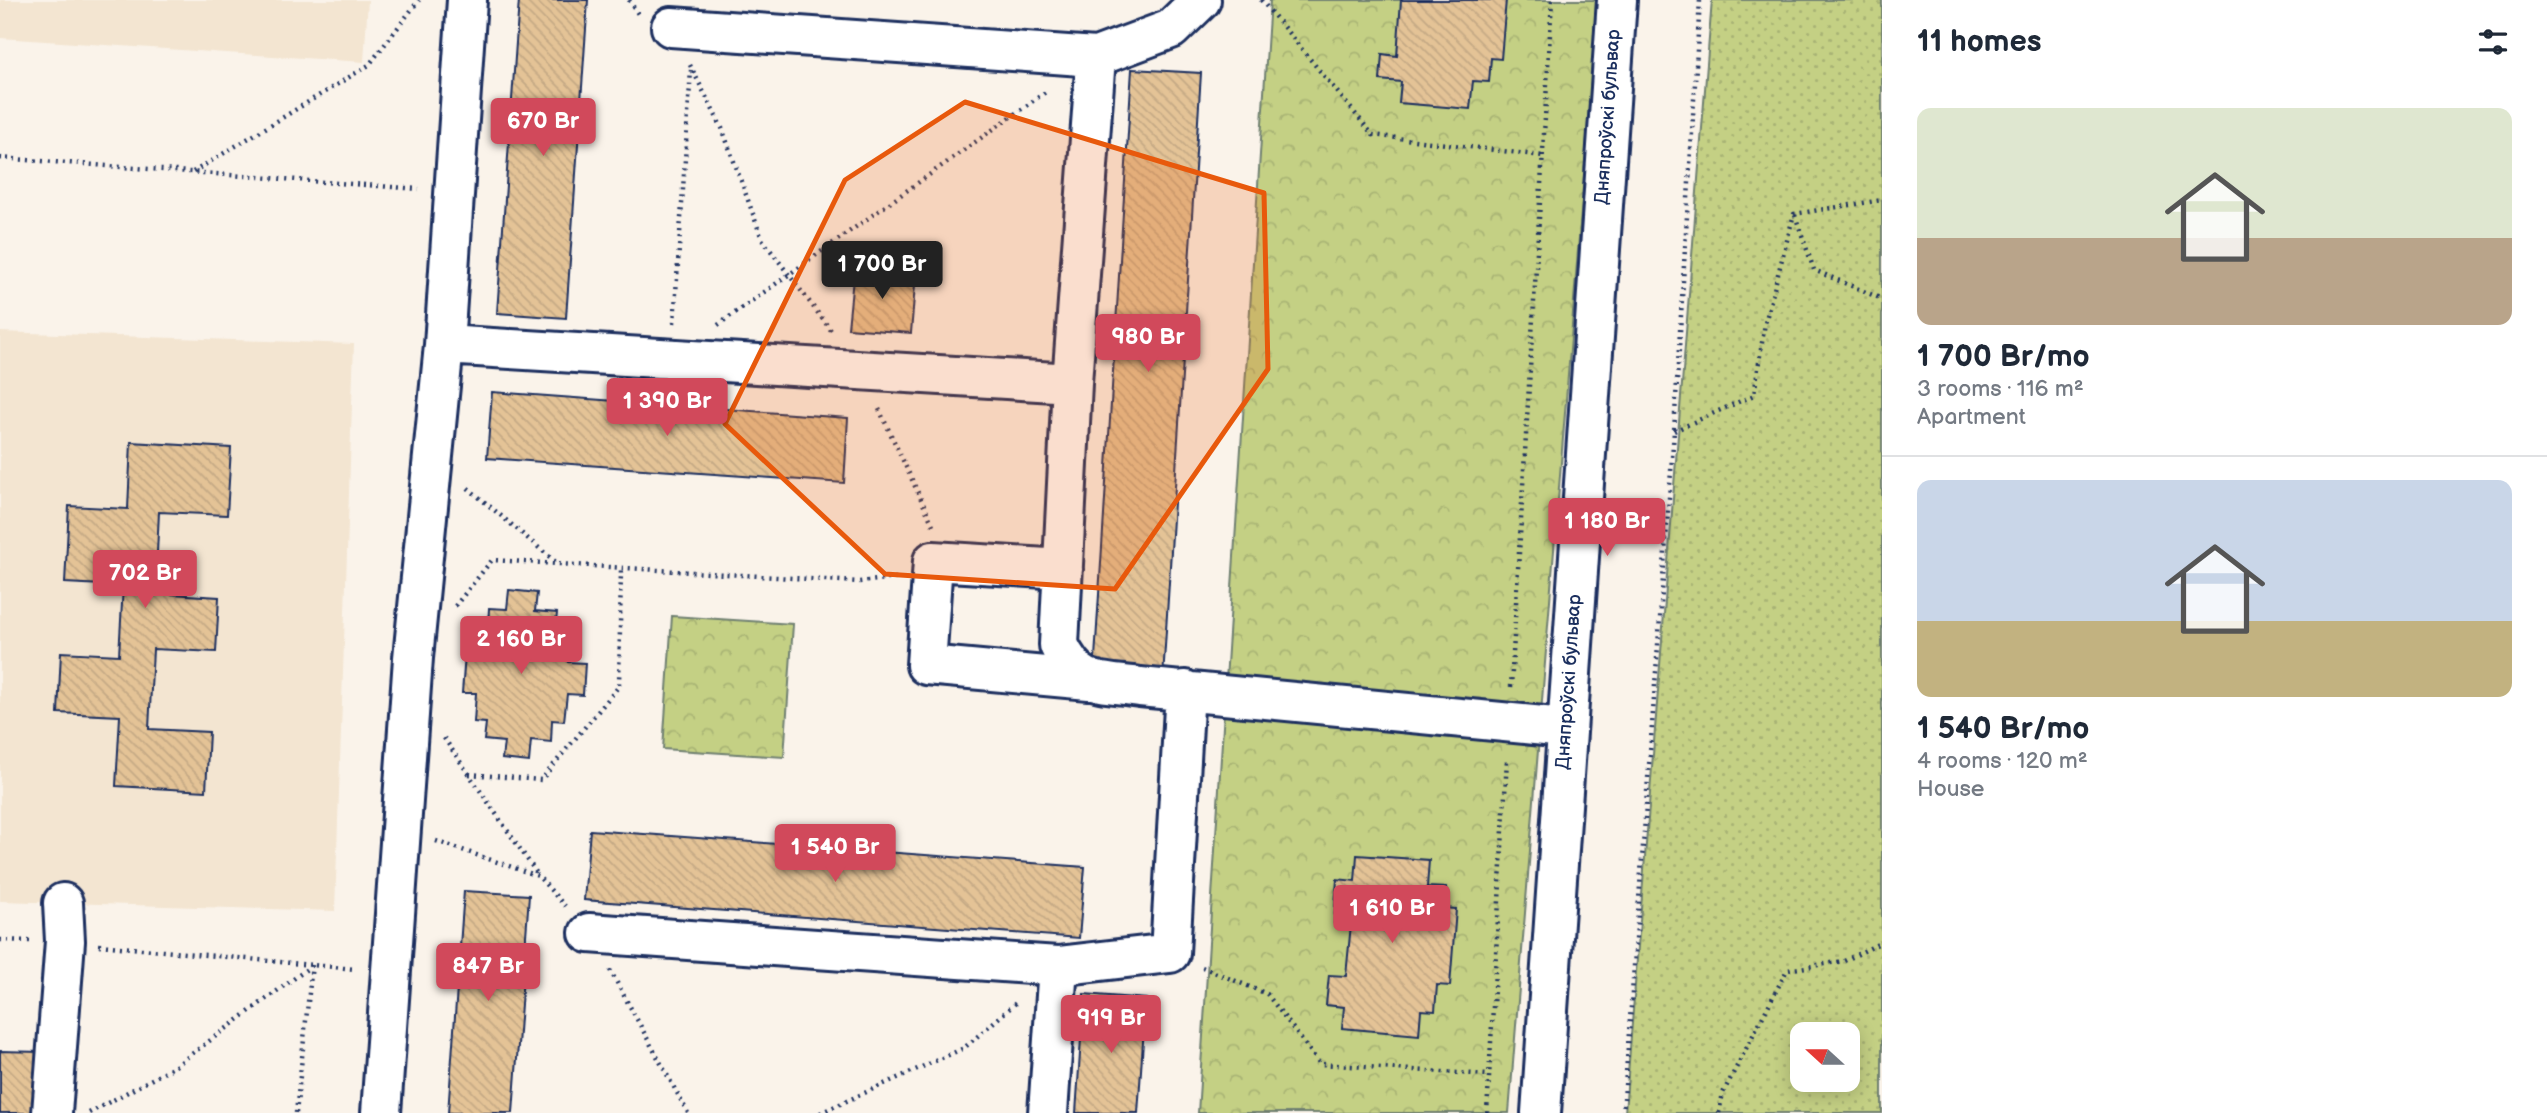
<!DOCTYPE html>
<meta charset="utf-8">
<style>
body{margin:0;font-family:"Balsamiq Sans",sans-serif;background:#f2f2f3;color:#1f2937;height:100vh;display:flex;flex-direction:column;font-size:26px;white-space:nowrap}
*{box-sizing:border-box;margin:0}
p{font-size:23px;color:#747a83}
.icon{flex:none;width:38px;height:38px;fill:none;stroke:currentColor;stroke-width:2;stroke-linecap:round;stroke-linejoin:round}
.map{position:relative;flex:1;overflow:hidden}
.details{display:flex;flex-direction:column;background:#fff;width:665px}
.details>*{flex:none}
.needle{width:46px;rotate:291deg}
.buttons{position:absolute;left:1790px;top:1022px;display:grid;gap:14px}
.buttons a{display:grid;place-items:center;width:70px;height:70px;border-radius:14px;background:#fff;box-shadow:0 4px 18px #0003;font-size:35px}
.price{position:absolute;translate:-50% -60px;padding:0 16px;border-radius:7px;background:#d1495b;color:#fff;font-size:23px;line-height:46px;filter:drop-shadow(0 2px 4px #0008)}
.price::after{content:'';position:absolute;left:50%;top:42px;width:21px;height:16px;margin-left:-10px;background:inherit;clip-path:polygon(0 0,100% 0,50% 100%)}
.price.selected{background:#222;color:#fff}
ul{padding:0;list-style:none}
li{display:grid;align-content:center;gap:14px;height:371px;padding:0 35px}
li+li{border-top:2px solid #e0e1e3}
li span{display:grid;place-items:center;height:217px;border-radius:14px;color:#555}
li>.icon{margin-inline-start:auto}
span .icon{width:126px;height:126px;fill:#fffc;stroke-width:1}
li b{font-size:30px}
h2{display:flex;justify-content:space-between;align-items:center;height:84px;padding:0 35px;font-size:30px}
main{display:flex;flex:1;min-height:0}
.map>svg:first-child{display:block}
.built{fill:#f3e5d1}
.grass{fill:url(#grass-dots);stroke:#708071;stroke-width:2;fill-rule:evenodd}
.park{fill:url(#park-crowns);stroke:#708071;stroke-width:2}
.building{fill:url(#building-back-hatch);stroke:#1b2f5e;stroke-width:2}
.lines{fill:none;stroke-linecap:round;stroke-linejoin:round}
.minor-casing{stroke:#1b2f5e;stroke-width:44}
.path{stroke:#1b2f5e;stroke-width:4.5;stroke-dasharray:2 5;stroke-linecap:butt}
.minor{stroke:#fff;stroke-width:38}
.marked{fill:#e8590c;fill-opacity:0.2;stroke:#e8590c;stroke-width:5;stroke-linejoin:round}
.labels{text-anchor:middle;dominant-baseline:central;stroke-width:5;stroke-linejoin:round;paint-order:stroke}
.street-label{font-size:19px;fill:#1b2f5e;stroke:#fff}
</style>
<main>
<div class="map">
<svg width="1882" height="1113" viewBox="0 0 1882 1113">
<defs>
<pattern id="grass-dots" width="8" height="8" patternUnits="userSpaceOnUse" patternTransform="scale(1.75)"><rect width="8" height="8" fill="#c4d084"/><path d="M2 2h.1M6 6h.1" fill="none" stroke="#a8b374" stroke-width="1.8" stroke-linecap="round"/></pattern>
<pattern id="park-crowns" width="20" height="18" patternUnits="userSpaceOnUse" patternTransform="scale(1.75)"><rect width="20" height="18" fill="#c4d084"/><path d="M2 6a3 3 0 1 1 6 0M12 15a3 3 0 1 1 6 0" fill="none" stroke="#a8b374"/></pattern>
<pattern id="building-back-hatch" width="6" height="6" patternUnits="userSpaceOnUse" patternTransform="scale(1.75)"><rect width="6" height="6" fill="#e4c396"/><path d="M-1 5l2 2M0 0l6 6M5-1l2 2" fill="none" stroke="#c3a884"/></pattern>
</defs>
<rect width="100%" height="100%" fill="#faf3ea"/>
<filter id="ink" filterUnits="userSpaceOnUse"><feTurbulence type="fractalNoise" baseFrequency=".0143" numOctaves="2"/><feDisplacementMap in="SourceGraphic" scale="14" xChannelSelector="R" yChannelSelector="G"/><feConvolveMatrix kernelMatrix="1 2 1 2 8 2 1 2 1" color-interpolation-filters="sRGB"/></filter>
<g filter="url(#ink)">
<!-- built -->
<path class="built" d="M0,0H368L364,62L0,38Z
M0,332L354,344L335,911L0,901Z"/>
<!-- grass -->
<path class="grass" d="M1712,0H1882V1113H1625ZM1802,1034H1848V1080H1802Z"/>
<!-- park -->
<path class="park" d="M1270,0H1598L1509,1113H1198Z
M672,616L793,624L784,757L663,749Z"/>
<!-- building -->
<path class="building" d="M519,0H588L566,318L497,313Z
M1401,0H1506L1501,59L1491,58L1489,82L1473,81L1470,109L1399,103L1401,82L1380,80L1382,54L1397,56Z
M1132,69L1201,73L1163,678L1094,674Z
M854,268L916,273L911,333L848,328Z
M492,392L848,418L844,483L487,458Z
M131,442L231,448L227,515L159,512L155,593L219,597L216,652L153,649L149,729L209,732L206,791L116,786L120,716L58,713L61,652L119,655L123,586L65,583L69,506L128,509Z
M509,590L537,593L535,611L557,613L555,632L570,634L568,662L585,663L583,695L567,694L564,721L552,720L551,742L531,740L529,762L502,759L504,742L484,740L486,723L474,722L476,693H462L465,654L476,655L478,626L488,627L489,608L507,609Z
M590,830L1085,867L1079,938L584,900Z
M1357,855L1429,860L1427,887L1446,888L1445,908L1456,909L1450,986L1437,985L1435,1011L1421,1010L1419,1035L1342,1028L1344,1007L1326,1005L1329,975L1346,976L1351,924L1334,923L1337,879L1355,881Z
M464,891L529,895L513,1113H448Z
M1084,994L1146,999L1138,1113H1076Z
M0,1051L41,1052L39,1113H0Z"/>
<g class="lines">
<!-- minor casing -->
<g class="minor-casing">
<path id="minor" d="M671,27L1096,57L1072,383
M1096,57L1171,29L1201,0
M444,345L1072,383L1059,645C1079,687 1098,681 1140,687L1565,728
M1063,569L933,561L926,665L1089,680
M589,933L1058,966L1048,1113
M1058,966L1170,953L1185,690
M52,1113L65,941L63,903
M381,1113L413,658L444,345L467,0
M1541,1113L1617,0"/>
</g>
<!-- path -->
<path class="path" d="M629,0L638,14
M1261,0L1373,135L1543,156
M690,65L722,128L762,239L833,333
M0,158L419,189
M193,172L369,65L419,0
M1795,215L1814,270L1882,299
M674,323L691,70
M718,325L1047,91
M879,409L933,525
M1674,431L1754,395L1765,323L1794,214L1882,200
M468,488L557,563
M455,606L492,560L859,582L896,578
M1511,687L1552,0
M444,738L538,875
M469,774L541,780L619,686L621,568
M436,841L538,876L565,906
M0,940L31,941
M99,945L355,969
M1202,967L1267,994L1320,1064L1489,1075
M610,970L688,1113
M89,1113L174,1067L311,966
M296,1113L312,965
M820,1113L964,1048L1018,1001
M1487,1113L1507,759
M1623,1113L1674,431L1700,0
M1719,1113L1723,1093L1787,970L1844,961L1882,942"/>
<!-- minor -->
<use href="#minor" class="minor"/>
</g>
</g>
<!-- marked area -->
<path class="marked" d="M965,102L1264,193L1268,369L1115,589L885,574L725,424L845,180Z"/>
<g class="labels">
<!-- street labels -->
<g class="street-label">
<text transform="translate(1608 117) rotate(-86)">Дняпроўскі бульвар</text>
<text transform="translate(1569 682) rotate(-86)">Дняпроўскі бульвар</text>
</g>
</g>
</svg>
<div class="buttons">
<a><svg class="needle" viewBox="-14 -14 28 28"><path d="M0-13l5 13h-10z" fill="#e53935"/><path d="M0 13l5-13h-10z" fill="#747a83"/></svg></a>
</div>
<b class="price" style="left:543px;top:158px">670 Br</b>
<b class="price selected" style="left:882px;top:301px">1 700 Br</b>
<b class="price" style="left:1148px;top:374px">980 Br</b>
<b class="price" style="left:667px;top:438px">1 390 Br</b>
<b class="price" style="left:1607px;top:558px">1 180 Br</b>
<b class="price" style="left:145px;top:610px">702 Br</b>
<b class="price" style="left:521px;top:676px">2 160 Br</b>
<b class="price" style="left:835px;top:884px">1 540 Br</b>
<b class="price" style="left:1392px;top:945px">1 610 Br</b>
<b class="price" style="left:488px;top:1003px">847 Br</b>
<b class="price" style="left:1111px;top:1055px">919 Br</b>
</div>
<section class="details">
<h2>11 homes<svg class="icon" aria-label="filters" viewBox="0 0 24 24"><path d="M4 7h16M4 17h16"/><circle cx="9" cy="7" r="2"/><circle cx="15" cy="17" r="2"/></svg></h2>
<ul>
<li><span style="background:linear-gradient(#dfe7d0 60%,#b9a48a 0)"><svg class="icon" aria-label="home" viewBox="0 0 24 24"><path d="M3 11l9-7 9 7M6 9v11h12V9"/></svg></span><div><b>1 700 Br/mo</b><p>3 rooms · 116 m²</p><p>Apartment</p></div></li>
<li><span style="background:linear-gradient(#c9d6e8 65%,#c2b280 0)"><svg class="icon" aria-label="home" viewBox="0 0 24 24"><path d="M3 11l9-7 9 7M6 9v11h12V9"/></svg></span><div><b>1 540 Br/mo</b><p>4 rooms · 120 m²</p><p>House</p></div></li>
</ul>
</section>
</main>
